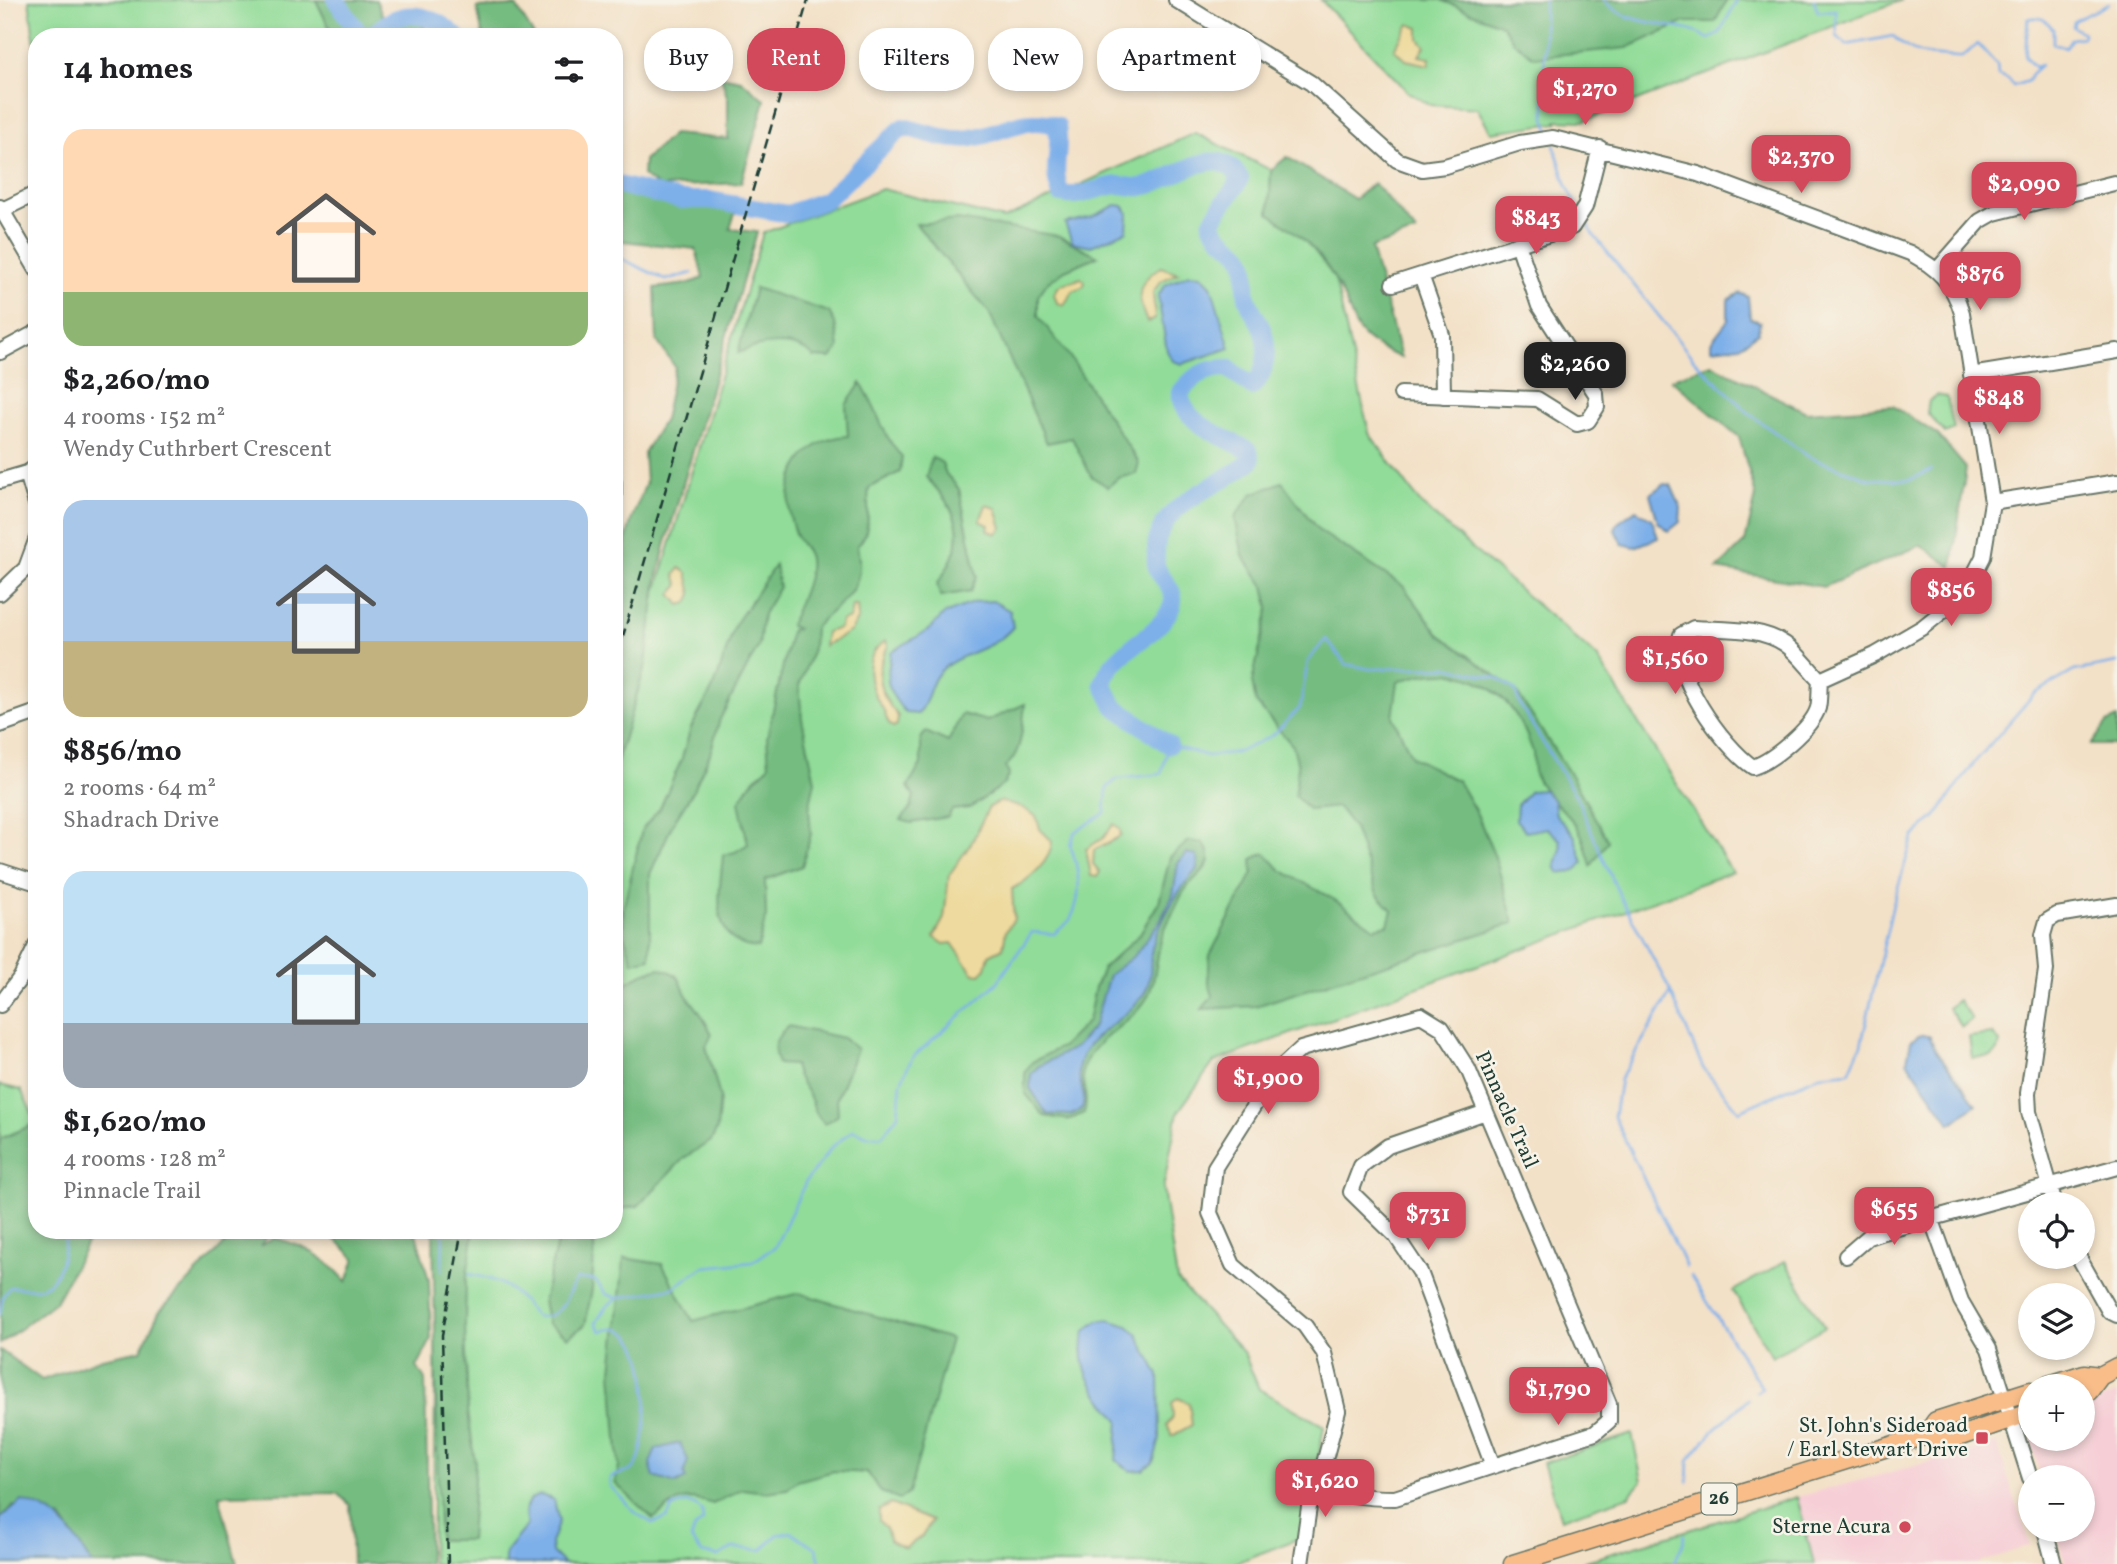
<!DOCTYPE html>
<meta charset="utf-8">
<style>
body{margin:0;font-family:Vollkorn,serif;background:#f2f2f2;color:#202124;height:100vh;display:flex;flex-direction:column;font-size:26px;white-space:nowrap}
*{box-sizing:border-box;margin:0}
p{font-size:23px;color:#757577}
.icon{flex:none;width:38px;height:38px;fill:none;stroke:currentColor;stroke-width:2;stroke-linecap:round;stroke-linejoin:round}
.map{position:relative;flex:1;overflow:hidden}
.side{position:absolute;left:28px;top:28px;width:595px;height:1211px;display:flex;flex-direction:column;background:#fff;border-radius:28px;box-shadow:0 4px 10px #0003}
.side>*{flex:none}
.top-card{position:absolute;left:644px;top:28px;width:665px;height:63px;display:flex;gap:14px}
.buttons{position:absolute;left:2018px;top:1192px;display:grid;gap:14px}
.buttons a{display:grid;place-items:center;width:77px;height:77px;border-radius:50%;background:#fff;box-shadow:0 4px 10px #0003;font-size:35px}
.price{position:absolute;translate:-50% -60px;padding:0 16px;border-radius:14px;background:#d1495b;color:#fff;font-size:23px;line-height:46px;filter:drop-shadow(0 2px 4px #0008)}
.price::after{content:'';position:absolute;left:50%;top:42px;width:21px;height:16px;margin-left:-10px;background:inherit;clip-path:polygon(0 0,100% 0,50% 100%)}
.price.selected{background:#222;color:#fff}
ul{padding:0;list-style:none}
li{display:grid;align-content:center;gap:14px;height:371px;padding:0 35px}
li span{display:grid;place-items:center;height:217px;border-radius:21px;color:#555}
li>.icon{margin-inline-start:auto}
span .icon{width:126px;height:126px;fill:#fffc;stroke-width:1}
li b{font-size:30px}
h2{display:flex;justify-content:space-between;align-items:center;height:84px;padding:0 35px;font-size:30px}
.pill{padding:0 24px;border-radius:28px;background:#fff;box-shadow:0 4px 10px #0003;font-size:24px;line-height:63px}
.pill.selected{background:#d1495b;color:#fff}
.map>svg:first-child{display:block}
.built{fill:#f6cfd6}
.green{fill:#91dc98;stroke:#588c66;stroke-width:2}
.forest{fill:#74bc80;stroke:#4a7c5a;stroke-width:2}
.sand{fill:#eeda9e;stroke:#868c69;stroke-width:2}
.water{fill:#7dafe9;stroke:#4e768e;stroke-width:2}
.lines{fill:none;stroke-linecap:round;stroke-linejoin:round}
.stream{stroke:#7dafe9;stroke-width:2.5}
.river{stroke:#7dafe9;stroke-width:18}
.minor-casing{stroke:#697667;stroke-width:18}
.major-casing{stroke:#697667;stroke-width:21}
.minor{stroke:#fff;stroke-width:14}
.major{stroke:#f8bd89;stroke-width:18}
.rail{stroke:#1f3d34;stroke-width:2.5;stroke-dasharray:10 5;stroke-linecap:butt}
.poi-dot{fill:#d1495b;stroke:#f7f3e8;stroke-width:2.5}
.labels{text-anchor:middle;dominant-baseline:central;stroke-width:5;stroke-linejoin:round;paint-order:stroke}
.shield{fill:#f7f3e8;stroke:#60746a;stroke-width:2}
.shield-label{font-size:19px;font-weight:bold;fill:#1f3d34}
.street-label{font-size:21px;fill:#1f3d34;stroke:#f7f3e8}
.poi-label{font-size:21px;fill:#1f3d34;stroke:#f7f3e8;text-anchor:end}
</style>
<div class="map">
<svg width="2117" height="1564" viewBox="0 0 2117 1564">
<rect width="100%" height="100%" fill="#f7f3e8"/>
<filter id="ink" filterUnits="userSpaceOnUse"><feTurbulence type="fractalNoise" baseFrequency=".0143" numOctaves="2"/><feDisplacementMap in="SourceGraphic" scale="14" xChannelSelector="R" yChannelSelector="G"/><feConvolveMatrix kernelMatrix="1 2 1 2 8 2 1 2 1" color-interpolation-filters="sRGB"/></filter>
<filter id="wash" filterUnits="userSpaceOnUse"><feTurbulence type="fractalNoise" baseFrequency=".00686" numOctaves="4" result="noise"/><feDisplacementMap in="SourceGraphic" scale="28" xChannelSelector="R" yChannelSelector="G"/><feGaussianBlur stdDeviation="1.57" result="paint"/><feColorMatrix in="noise" values="0 0 0 0 0 0 0 0 0 0 0 0 0 0 0 0 0 1.4 0 .05"/><feComposite in="paint" operator="in"/></filter>
<g filter="url(#wash)">
<rect width="100%" height="100%" fill="#f3e1c7"/>
<!-- built -->
<path class="built" d="M2117,1393V1564H2066L2056,1530H2082V1477H2041L2030,1438H2082L2083,1408Z
M1997,1444L2030,1545L1976,1564H1814L1797,1497Z"/>
<!-- green -->
<path class="green" d="M29,0H316L334,37H37V61Z
M1321,0H1902L1584,121L1557,120V123L1491,132L1477,108L1430,105L1408,92Z
M1195,133L1271,170L1269,213L1307,240L1335,279L1369,433L1421,504L1597,657L1732,872L1214,1062L1178,1112L1163,1189L1177,1280L1244,1353L1259,1389L1324,1426L1305,1536L1233,1564H432L436,1334L453,1230H614V733L763,233L882,189L1004,219Z
M1937,395L1947,397L1954,429L1945,433L1927,413L1929,401Z
M1958,1000L1972,1019L1962,1027L1948,1008Z
M1992,1034L2000,1042L1998,1051L1992,1056L1972,1058L1969,1037Z
M0,1085L21,1090L37,1123L0,1139Z
M1785,1261L1824,1327L1772,1357L1733,1291Z
M1632,1434L1642,1481L1629,1496L1561,1519L1543,1463Z
M1797,1497L1814,1564L1583,1562Z"/>
<!-- forest -->
<path class="forest" d="M316,0H376L388,28L418,21L433,37H334Z
M1441,0H1727L1715,22H1685L1627,48L1534,57L1514,42L1502,25Z
M516,6L535,37H483L477,8Z
M721,76L741,80L765,100L741,183L660,187L643,176L644,160L673,134L728,139V100Z
M1287,157L1355,199L1374,183L1416,232L1371,248L1401,358C1343,333 1361,324 1334,278C1318,249 1296,232 1269,213L1271,170Z
M614,183L629,191L724,208L735,213L730,229L757,232L665,546L656,584L646,664L614,770V584L632,518L646,483L644,453L664,420L675,367L657,341L655,288L687,284L703,278L696,249L614,240Z
M958,220L1059,236L1098,256L1065,270L1047,283L1038,296V316L1070,357L1139,463L1136,474L1118,478L1108,487L1091,476L1072,438L1047,443L989,312L916,224Z
M755,288L829,312L835,323L839,348L831,358L814,357C795,338 761,343 738,353Z
M1711,364L1806,412L1893,406L1938,435L1966,468L1952,567L1921,545L1824,587L1717,569L1745,542L1756,496L1739,437L1671,379Z
M861,383C877,407 882,436 902,457L900,472L869,488C866,508 873,532 857,546C867,593 842,598 814,628L813,649L799,686L802,719L815,781L809,809L811,834L802,866L765,880L766,917L758,948C707,945 720,892 723,855L735,852L748,844L739,802L751,783L769,766L767,737L791,630L798,629L790,626C796,607 812,580 809,559C808,549 799,544 796,536C777,492 797,438 848,436L846,405Z
M932,457L942,463L946,474L959,489L977,576L971,591L941,596L937,584C969,539 963,516 926,477Z
M1282,482L1318,530L1403,586L1439,634L1515,690L1572,777L1608,841L1591,866C1588,855 1585,841 1579,830C1568,811 1544,796 1535,775C1532,768 1535,757 1532,749C1511,686 1461,657 1398,682L1393,717L1412,757L1458,781L1477,814L1495,857L1514,923L1256,1006L1202,1009L1213,996L1208,980L1210,955L1253,873L1252,859L1265,853L1281,870L1335,900L1374,928L1388,925L1392,910L1377,894L1354,828L1338,807L1309,810L1295,796L1298,765L1293,746L1256,703L1252,682L1269,607L1264,586L1243,556L1235,517L1252,494Z
M775,565L779,587L763,614L759,645L720,719L710,754L692,793L673,823L650,874V958L633,962L623,933V909L642,830L660,808L681,761L691,728L715,684L735,625Z
M1025,704C1022,726 1023,753 1005,767L1009,774L1004,784L970,808L952,810L948,817L911,823L901,820L911,807L914,796L908,787L921,764V738L926,732L948,742L962,714L987,721Z
M2117,718V745H2091L2107,723Z
M1189,841L1203,843C1221,866 1195,874 1185,890C1181,895 1178,903 1175,909C1168,921 1161,935 1159,949C1156,964 1155,982 1148,996C1135,1021 1101,1034 1086,1061C1076,1077 1091,1095 1084,1113L1069,1120L1044,1116L1025,1093V1072L1032,1062L1063,1046L1088,1021L1095,987L1103,968L1139,935L1159,902L1170,857Z
M659,968C688,976 677,985 690,1000C700,1010 704,1020 712,1034L706,1046L720,1097L717,1129L711,1141L684,1158L638,1206L614,1210V1009C622,979 632,978 659,968Z
M788,1026L843,1038L857,1049L837,1098L838,1115L825,1124C814,1115 815,1107 809,1095C802,1083 797,1079 794,1065L778,1064C771,1047 775,1038 788,1026Z
M37,1123V1230H94L56,1301L0,1344V1139Z
M238,1230H272L260,1246L274,1238C307,1246 325,1257 347,1282L355,1258L326,1230H415L429,1280L431,1340L417,1367L425,1380L429,1564H352L350,1505L337,1493L219,1495L237,1564H92L62,1519L13,1506L0,1519V1350L42,1380L102,1358L141,1350L159,1312Z
M433,1230H474L466,1282L465,1323L468,1411L475,1463L470,1540H439Z
M560,1230H595L592,1289L585,1325L568,1337L548,1324L543,1301Z
M624,1258L662,1264L693,1321L799,1293L951,1339L909,1493L900,1499L880,1492L868,1473L834,1471L797,1481L787,1489L766,1492L742,1489L713,1504C682,1494 678,1500 653,1519L615,1483L619,1466L612,1371Z"/>
<!-- sand -->
<path class="sand" d="M1409,24L1419,28V39L1425,46L1419,56L1430,58L1429,65L1406,60L1394,49Z
M1161,267L1178,273L1161,281L1153,292L1155,319L1147,322C1136,296 1136,282 1161,267Z
M1081,278L1085,281L1084,286L1073,291L1064,305L1057,303L1054,294C1060,280 1069,284 1081,278Z
M986,505L996,508L1002,528L996,534L988,530L989,525L980,521Z
M680,568L687,573L692,594L688,603L680,605L671,594L679,585L675,575Z
M852,606H857L858,618L851,631L824,646L826,632L840,628L841,621L850,618Z
M886,641L888,646C873,673 878,693 898,716L897,725L893,727C885,722 887,715 882,707C869,689 860,655 886,641Z
M1001,801L1021,807L1036,816L1040,829L1052,841C1052,861 1029,880 1012,889L1014,919L1006,931L1003,948L989,955L986,968L980,974L973,973L952,943L944,944L934,937L944,918L949,875L972,842L989,807Z
M1114,824L1120,829L1121,836L1094,850L1093,864L1100,872L1097,877L1091,876L1086,849L1103,838Z
M1178,1398L1189,1403L1192,1425L1172,1436L1167,1425L1173,1417L1172,1403Z
M891,1504L932,1521L922,1536L905,1548L890,1541L886,1528L879,1521V1510Z"/>
<!-- water -->
<path class="water" d="M1116,205L1123,206L1128,212L1127,231L1091,246L1072,242L1065,223L1092,217Z
M1189,274L1201,275L1211,285L1230,348L1182,364L1173,361L1167,351L1158,296L1165,285Z
M1740,293L1748,297L1750,318L1760,322L1758,333L1740,346L1711,349V342L1728,320V300Z
M1664,484L1671,485L1681,508L1680,522L1669,531L1658,522L1650,494Z
M1636,510L1652,519L1658,538L1635,547L1622,544L1615,530L1618,523Z
M993,601L1010,611L1013,627C990,654 957,651 938,674C928,686 929,703 918,714L906,713C885,690 886,682 891,652L930,629L944,614L975,602Z
M1544,790L1554,801L1556,815L1574,835L1583,862C1576,873 1571,874 1558,872L1555,866L1561,849L1560,840L1547,828L1526,832L1516,820L1517,805L1530,791Z
M1187,853L1197,856L1198,869C1180,885 1155,929 1151,953C1150,966 1152,978 1146,990C1131,1019 1091,1030 1080,1061C1074,1077 1088,1093 1082,1109L1071,1115L1047,1114L1030,1088L1031,1074L1039,1066L1076,1047L1094,1026L1109,975L1135,955L1161,919L1173,895L1178,863Z
M1920,1035H1929L1935,1049L1976,1104L1951,1124L1907,1061L1911,1041Z
M1109,1320L1128,1326L1137,1334L1159,1375L1160,1439L1153,1463L1143,1470L1130,1471L1116,1460L1119,1420C1095,1391 1075,1369 1085,1331L1098,1321Z
M680,1443L688,1460L684,1473L686,1479L676,1484L654,1477L650,1463L656,1449Z
M541,1495L554,1500L559,1521L551,1543L552,1552L564,1564H505V1552L527,1525C523,1511 525,1498 541,1495Z
M22,1501C62,1511 70,1531 92,1564H0V1519Z"/>
<g class="lines">
<!-- stream -->
<path class="stream" d="M1544,0L1545,118L1550,132
M1604,0C1628,30 1679,19 1709,39L1719,34L1737,0
M1814,0L1818,12L1836,10L1837,36L1846,45L1893,36C1914,58 1933,56 1962,57L1978,44L1997,65L1998,75L2009,79L2013,86L2028,81L2031,74L2041,65L2035,67L2025,57L2028,19C2041,15 2046,20 2053,29V43L2066,48L2071,39L2083,37V33L2073,27L2074,21L2109,4
M1554,145L1567,186L1578,207
M1585,219L1592,233L1695,361L1751,415L1809,457L1870,479L1909,480L1932,470
M614,255L666,280L692,273
M1671,993L1703,1068L1739,1111L1820,1075L1849,1072L1861,1045L1893,904L1913,837L1936,816L1974,763L2034,694L2074,671L2117,663
M442,1270L443,1230
M469,1274C504,1280 514,1289 536,1317C564,1318 563,1300 577,1279L595,1280L606,1294L617,1298L673,1288L703,1267L752,1262L775,1247L806,1181L832,1147L853,1130L867,1136H882L898,1115L901,1082L912,1058L997,983L1032,932L1054,934C1059,929 1068,924 1071,918C1083,896 1079,867 1070,845L1075,832L1105,813L1107,788L1117,779L1161,774L1169,745L1208,756L1239,752L1273,735L1300,708L1308,661L1326,639L1346,664L1370,669L1447,667L1497,678L1515,690L1520,705L1576,796L1618,892L1671,992L1620,1079L1614,1117L1686,1267
M1691,1276L1762,1388L1756,1392
M617,1298L606,1307L596,1323L601,1331C605,1330 612,1328 617,1329C656,1336 649,1437 637,1464C631,1476 619,1471 610,1478V1486L636,1513L652,1523L667,1518L672,1508C685,1502 692,1500 702,1511L703,1521L695,1528L691,1539L702,1553L718,1556L733,1548L762,1550L777,1535L791,1532L816,1548L821,1564
M0,1314L3,1296L10,1287C18,1287 30,1290 38,1288C61,1284 65,1248 65,1230
M1688,1482L1689,1460L1712,1432L1748,1399
M1673,1564L1683,1544L1684,1535"/>
<!-- river -->
<path class="river" d="M336,0L361,36C378,36 381,24 395,19C417,9 442,22 457,37
M614,184L681,200H709L788,214L826,200L903,127C922,131 943,140 962,139C996,138 1021,112 1057,126C1062,152 1050,168 1061,194C1083,199 1097,186 1119,185C1126,185 1134,188 1141,187C1172,183 1215,138 1240,178C1233,195 1219,205 1211,224C1220,241 1231,243 1241,255C1250,267 1244,283 1247,297C1250,310 1259,319 1263,331C1269,349 1266,375 1252,387L1228,368C1206,368 1194,375 1180,393C1183,425 1225,436 1249,451L1251,461C1220,488 1156,501 1156,552C1156,556 1155,564 1157,568C1163,583 1180,592 1170,610C1155,639 1110,652 1103,684L1114,706L1169,745"/>
</g>
</g>
<g filter="url(#ink)">
<g class="lines">
<!-- minor casing -->
<g class="minor-casing">
<path id="minor" d="M1176,0L1311,83L1397,160L1422,169L1445,166L1520,143L1553,138L1698,174L1910,253C1937,268 1953,282 1962,313L1992,502L1983,557L1964,594L1923,627L1875,655L1820,680
M0,207L37,270
M0,211L37,193
M1938,269L1980,221L1994,213L2114,183
M1421,275L1442,335L1443,396
M1393,284L1572,227L1585,207L1600,148
M0,352L37,332
M1971,375L2117,351
M1401,394L1537,399L1577,424L1588,421L1597,407L1596,394L1539,306L1518,244
M27,473L37,507
M0,481L27,473L37,466
M614,483V495
M1992,502L2117,482
M0,593L26,568L37,538
M1694,628C1724,630 1760,627 1785,644C1798,653 1809,669 1820,680C1819,689 1820,700 1818,708C1812,728 1772,761 1753,767C1723,747 1668,670 1681,635Z
M0,725L37,712
M0,871L37,883
M0,1005L21,977L37,944
M1421,1015L1442,1028L1468,1069L1609,1404V1421L1595,1433L1395,1498C1366,1498 1344,1496 1319,1482L1338,1411L1324,1353L1305,1326L1233,1265L1210,1213L1215,1167L1274,1074L1301,1049Z
M1486,1112L1388,1146L1361,1166L1351,1192L1396,1236L1420,1272L1493,1466
M2055,1204L2029,1112L2028,1093L2046,970L2043,935L2047,921L2057,915L2117,905
M1931,1218L1961,1301L1989,1349L2030,1478
M1846,1256L1868,1237L1883,1232L2117,1167
M2078,1256L2109,1311L2117,1315
M2045,1530L2054,1564
M1301,1564L1309,1507L1319,1482"/>
</g>
<!-- major casing -->
<g class="major-casing">
<path id="major" d="M2046,1386L2084,1374L2100,1376
M2082,1393L2089,1391L2100,1376L2117,1367
M1926,1435L1936,1421L2030,1391
M1513,1564L1926,1435L1949,1440L2030,1412"/>
</g>
<!-- minor -->
<use href="#minor" class="minor"/>
<!-- major -->
<use href="#major" class="major"/>
<!-- rail -->
<path class="rail" d="M614,667L808,0
M448,1564L442,1335L462,1230"/>
</g>
</g>
<!-- markers -->
<g class="poi-dot">
<rect x="1975" y="1431" width="14" height="14" rx="3.5"/>
<circle cx="1905" cy="1527" r="7"/>
</g>
<g class="labels">
<!-- shield labels -->
<rect class="shield" x="1701.5" y="1483.5" width="35" height="31" rx="5"/>
<g class="shield-label">
<text x="1719" y="1499">26</text>
</g>
<!-- street labels -->
<g class="street-label">
<text transform="translate(1506 1110) rotate(66)">Pinnacle Trail</text>
</g>
<!-- poi labels -->
<g class="poi-label">
<text x="1968" y="1426">St. John's Sideroad<tspan x="1968" dy="24">/ Earl Stewart Drive</tspan></text>
<text x="1891" y="1527">Sterne Acura</text>
</g>
</g>
</svg>
<div class="buttons">
<a><svg class="icon" aria-label="locate" viewBox="0 0 24 24"><circle cx="12" cy="12" r="6"/><path d="M12 2v4M12 18v4M2 12h4M18 12h4"/></svg></a>
<a><svg class="icon" aria-label="layers" viewBox="0 0 24 24"><path d="M12 4l9 5-9 5-9-5zM3 14l9 5 9-5"/></svg></a>
<a>+</a>
<a>−</a>
</div>
<b class="price" style="left:1585px;top:127px">$1,270</b>
<b class="price" style="left:1801px;top:195px">$2,370</b>
<b class="price" style="left:2024px;top:222px">$2,090</b>
<b class="price" style="left:1536px;top:256px">$843</b>
<b class="price" style="left:1980px;top:312px">$876</b>
<b class="price selected" style="left:1575px;top:402px">$2,260</b>
<b class="price" style="left:1999px;top:436px">$848</b>
<b class="price" style="left:1951px;top:628px">$856</b>
<b class="price" style="left:1675px;top:696px">$1,560</b>
<b class="price" style="left:1268px;top:1116px">$1,900</b>
<b class="price" style="left:1894px;top:1247px">$655</b>
<b class="price" style="left:1428px;top:1252px">$731</b>
<b class="price" style="left:1558px;top:1427px">$1,790</b>
<b class="price" style="left:1325px;top:1519px">$1,620</b>
<div class="top-card">
<a class="pill">Buy</a>
<a class="pill selected">Rent</a>
<a class="pill">Filters</a>
<a class="pill">New</a>
<a class="pill">Apartment</a>
</div>
<section class="side">
<h2>14 homes<svg class="icon" aria-label="filters" viewBox="0 0 24 24"><path d="M4 7h16M4 17h16"/><circle cx="9" cy="7" r="2"/><circle cx="15" cy="17" r="2"/></svg></h2>
<ul>
<li><span style="background:linear-gradient(#ffd9b3 75%,#8fb573 0)"><svg class="icon" aria-label="home" viewBox="0 0 24 24"><path d="M3 11l9-7 9 7M6 9v11h12V9"/></svg></span><div><b>$2,260/mo</b><p>4 rooms · 152 m²</p><p>Wendy Cuthrbert Crescent</p></div></li>
<li><span style="background:linear-gradient(#a9c7e8 65%,#c2b280 0)"><svg class="icon" aria-label="home" viewBox="0 0 24 24"><path d="M3 11l9-7 9 7M6 9v11h12V9"/></svg></span><div><b>$856/mo</b><p>2 rooms · 64 m²</p><p>Shadrach Drive</p></div></li>
<li><span style="background:linear-gradient(#bfe0f5 70%,#9aa5b1 0)"><svg class="icon" aria-label="home" viewBox="0 0 24 24"><path d="M3 11l9-7 9 7M6 9v11h12V9"/></svg></span><div><b>$1,620/mo</b><p>4 rooms · 128 m²</p><p>Pinnacle Trail</p></div></li>
</ul>
</section>
</div>
